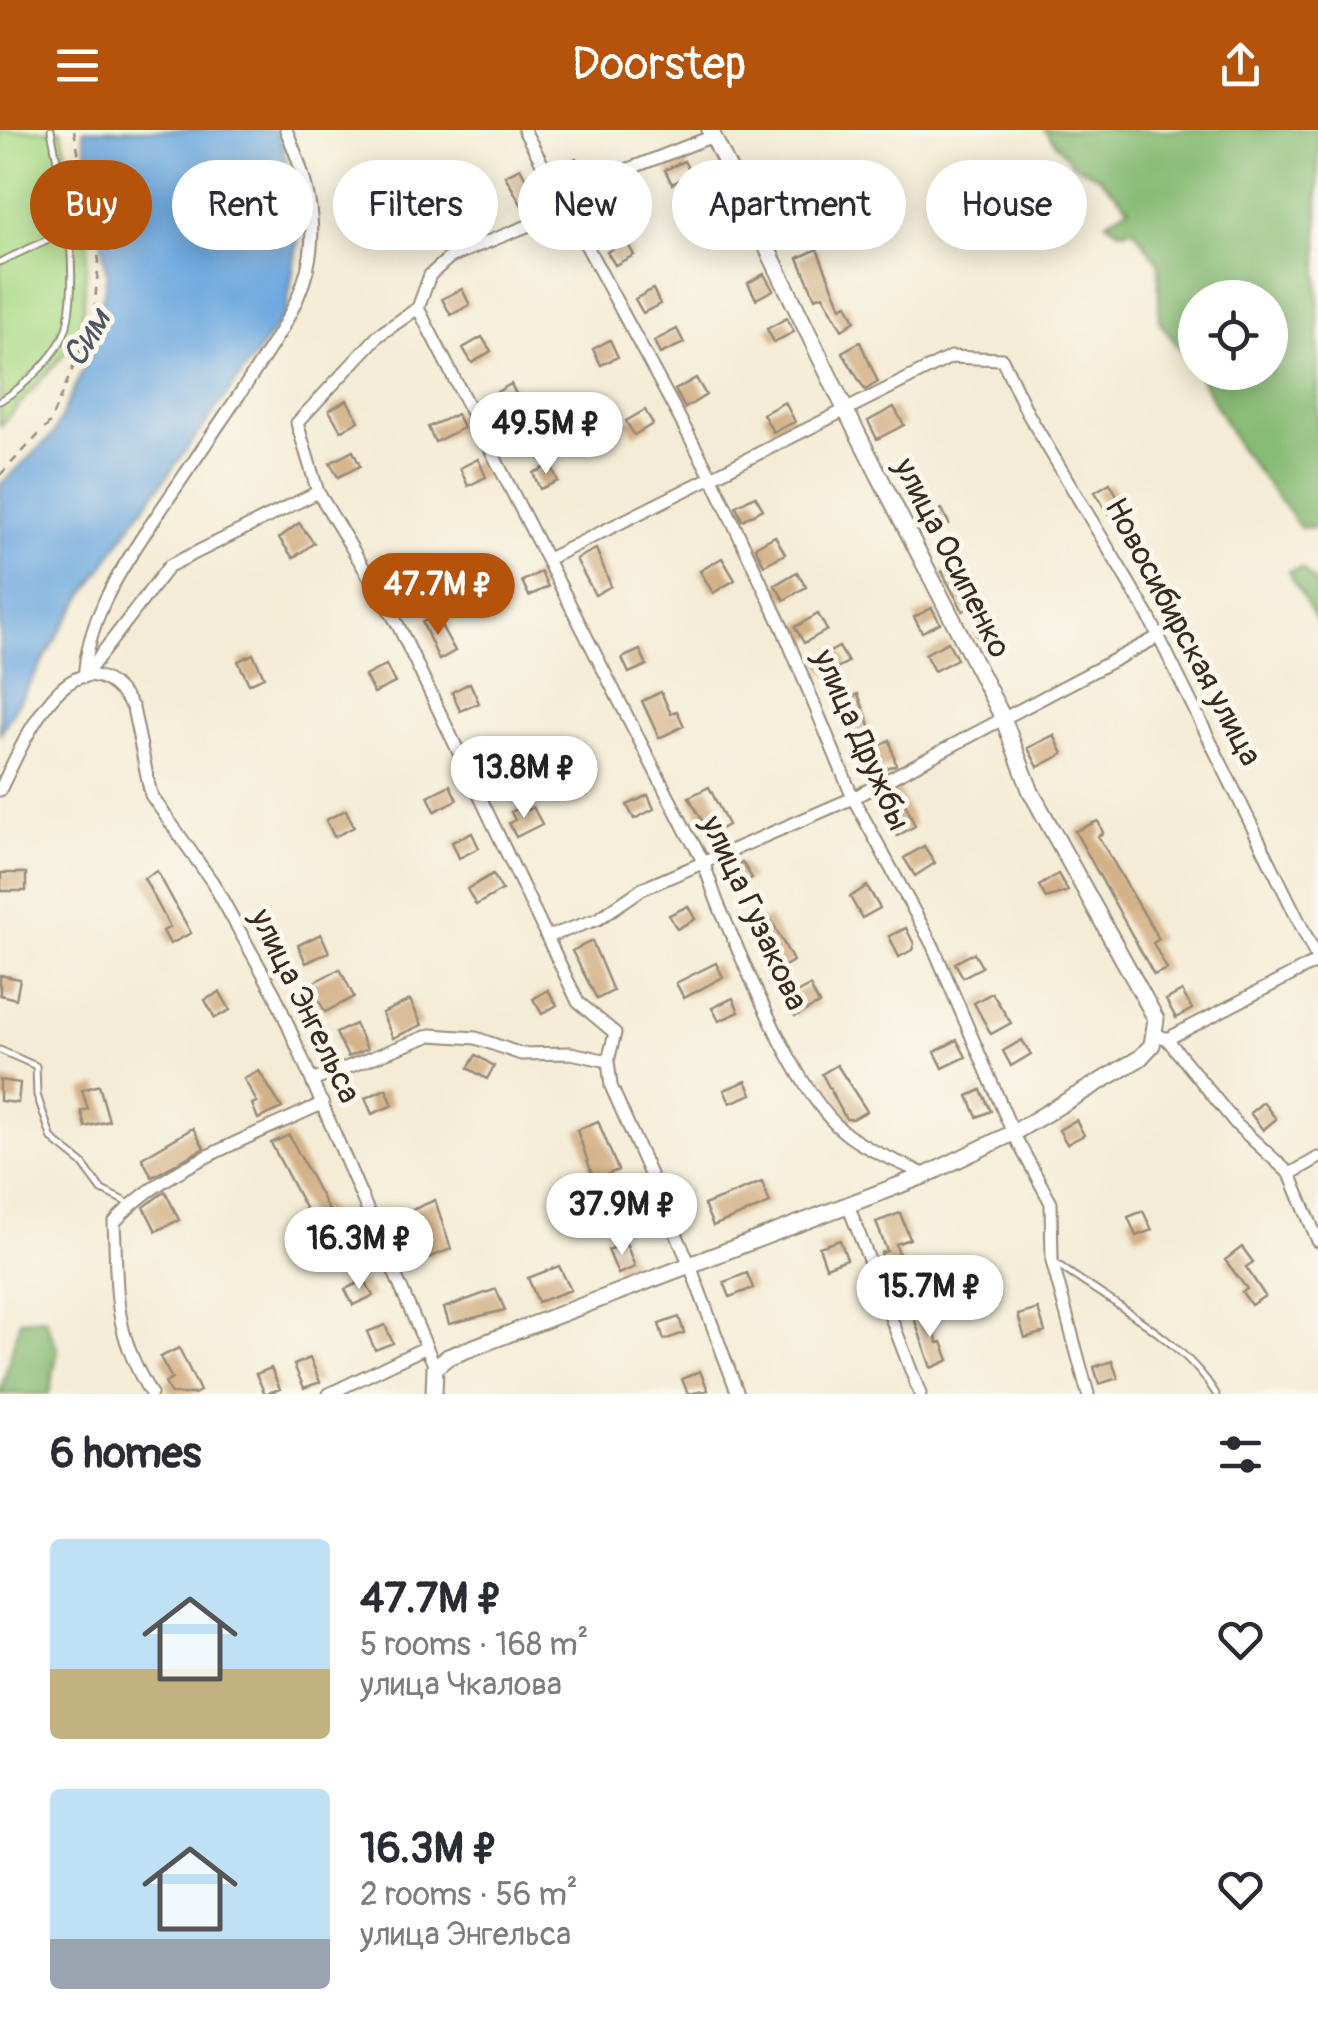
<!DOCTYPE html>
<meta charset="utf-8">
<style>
body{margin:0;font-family:Pangolin,sans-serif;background:#f7f7f7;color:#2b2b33;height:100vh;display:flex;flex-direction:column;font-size:38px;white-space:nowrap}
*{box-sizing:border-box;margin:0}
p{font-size:32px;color:#7c7c81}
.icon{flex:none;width:55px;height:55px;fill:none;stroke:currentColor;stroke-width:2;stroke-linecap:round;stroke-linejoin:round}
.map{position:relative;height:1264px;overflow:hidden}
.side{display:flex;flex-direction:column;background:#fff;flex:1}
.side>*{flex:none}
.hud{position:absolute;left:30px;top:30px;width:1260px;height:90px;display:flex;gap:20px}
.buttons{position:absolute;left:1178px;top:150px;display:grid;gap:20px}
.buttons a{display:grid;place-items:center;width:110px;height:110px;border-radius:50%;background:#fff;box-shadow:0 5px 25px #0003;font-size:50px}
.price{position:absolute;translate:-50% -85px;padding:0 22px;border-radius:35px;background:#fff;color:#222;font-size:32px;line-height:65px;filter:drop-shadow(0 2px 5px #0008)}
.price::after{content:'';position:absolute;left:50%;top:60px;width:30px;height:22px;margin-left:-15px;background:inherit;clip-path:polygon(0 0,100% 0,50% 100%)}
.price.current{background:#b45309;color:#fff}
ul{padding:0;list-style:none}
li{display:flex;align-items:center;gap:30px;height:250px;padding:0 50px}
li span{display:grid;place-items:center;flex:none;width:280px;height:200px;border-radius:10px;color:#555}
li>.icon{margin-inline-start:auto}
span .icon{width:120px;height:120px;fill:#fffc;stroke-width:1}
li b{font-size:42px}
h2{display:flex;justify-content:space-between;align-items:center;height:120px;padding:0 50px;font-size:42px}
.tag{padding:0 35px;border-radius:45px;background:#fff;box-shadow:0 5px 25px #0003;font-size:35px;line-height:90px}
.tag.current{background:#b45309;color:#fff}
header{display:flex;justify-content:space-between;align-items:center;height:130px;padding:0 50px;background:#b45309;color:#fff;font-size:45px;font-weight:600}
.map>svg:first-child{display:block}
.green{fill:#abdb88;stroke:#738253;stroke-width:2.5}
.forest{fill:#88bb74;stroke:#627249;stroke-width:2.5}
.water{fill:#6ea9df;stroke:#546a7e;stroke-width:2.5}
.building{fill:#d4b289}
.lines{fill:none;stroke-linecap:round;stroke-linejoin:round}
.service-casing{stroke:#988b7a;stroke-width:9}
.minor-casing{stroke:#988b7a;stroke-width:15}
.secondary-casing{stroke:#988b7a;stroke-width:19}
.path{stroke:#988b7a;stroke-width:2.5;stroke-dasharray:8 8;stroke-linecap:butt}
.service{stroke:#fff;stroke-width:5}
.minor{stroke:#fff;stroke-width:11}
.secondary{stroke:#fff;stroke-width:15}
.labels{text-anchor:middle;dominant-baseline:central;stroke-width:10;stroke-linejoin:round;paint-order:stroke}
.street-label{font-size:32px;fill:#3b2a1e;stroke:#fbf7ec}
.water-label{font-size:35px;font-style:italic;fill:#4d5662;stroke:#fbf7ec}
</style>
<header><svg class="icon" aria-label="menu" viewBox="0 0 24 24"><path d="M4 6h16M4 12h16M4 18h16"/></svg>Doorstep<svg class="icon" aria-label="share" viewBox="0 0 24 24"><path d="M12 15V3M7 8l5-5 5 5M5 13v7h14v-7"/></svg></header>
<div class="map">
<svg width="1318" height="1264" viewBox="0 0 1318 1264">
<rect width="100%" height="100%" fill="#fbf7ec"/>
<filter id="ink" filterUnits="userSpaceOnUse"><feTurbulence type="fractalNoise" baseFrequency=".01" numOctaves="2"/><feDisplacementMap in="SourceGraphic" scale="20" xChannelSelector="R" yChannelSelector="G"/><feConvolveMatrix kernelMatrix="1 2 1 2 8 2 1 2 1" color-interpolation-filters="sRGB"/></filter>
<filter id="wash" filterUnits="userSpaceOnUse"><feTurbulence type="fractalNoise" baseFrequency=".0048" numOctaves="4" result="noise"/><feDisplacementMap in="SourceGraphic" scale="40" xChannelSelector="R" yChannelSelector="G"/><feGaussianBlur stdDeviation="2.25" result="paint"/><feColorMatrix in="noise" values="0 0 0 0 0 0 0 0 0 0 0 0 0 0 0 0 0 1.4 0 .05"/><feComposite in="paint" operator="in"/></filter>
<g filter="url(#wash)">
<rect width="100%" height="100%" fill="#f4ecd6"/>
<!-- green -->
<path class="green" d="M0,0H61L88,112L81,205L0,296Z"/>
<!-- forest -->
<path class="forest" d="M1044,0H1318V398L1300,397L1238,316L1198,243L1270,242V168H1195V239L1159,191V134L1134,99L1119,101L1106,92L1129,77L1099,47L1073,34Z
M1301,438L1318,455V493L1288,441Z
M45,1188L58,1220L49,1264H0L20,1190Z"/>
<!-- water -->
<path class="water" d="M83,0H275L283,16L299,103L286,184L128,399L64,495L0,604V355L53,305L94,215L107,145Z"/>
<g id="blocks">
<!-- building -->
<path class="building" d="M576,28L588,49L572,58L561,37Z
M684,31L691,44L672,54L665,40Z
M520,38L542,79L528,86L505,46Z
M357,55L366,71L347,82L338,66Z
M617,74L625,88L600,102L592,88Z
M626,111L634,125L615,135L607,122Z
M817,119L841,177L847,174L855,191L842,200L823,165L815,168L798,128Z
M764,144L773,160L756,169L748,153Z
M462,159L470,175L451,185L442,169Z
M653,159L660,174L643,183L635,169Z
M787,188L794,202L774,212L767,199Z
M677,199L684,213L660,224L654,211Z
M482,207L491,221L472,233L463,218Z
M610,210L618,227L601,235L593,219Z
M860,212L878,252L865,260L842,222Z
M696,248L706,265L685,278L675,260Z
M511,254L519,270L498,282L490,266Z
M347,270L359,291L341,301L329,280Z
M785,272L795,292L773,302L763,284Z
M894,277L904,295L877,309L868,291Z
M645,280L653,294L634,305L626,291Z
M457,284L463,298L435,312L428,297Z
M353,321L360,336L338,347L330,333Z
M478,329L486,347L468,356L460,338Z
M551,335L558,351L540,359L533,343Z
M1110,353L1123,376L1108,384L1095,362Z
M755,366L763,379L742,390L736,376Z
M942,379L949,394L925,406L918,391Z
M299,393L314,413L293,428L279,408Z
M775,406L785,424L764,435L755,417Z
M596,419L611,456L595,465L576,429Z
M722,428L735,450L713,463L700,441Z
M962,431L970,445L964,449L977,474L963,481L942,442Z
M541,442L548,457L529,466L522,451Z
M797,442L806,457L784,470L775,455Z
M932,478L940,493L922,502L914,487Z
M818,484L827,500L804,513L795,497Z
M436,486L455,521L439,530L422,492Z
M975 500a11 11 0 1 1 22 0a11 11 0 1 1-22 0Z
M948,512L957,529L934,541L925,524Z
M839,517L848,532L825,544L817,529Z
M640,520L647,535L629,543L622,528Z
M253,524L264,547L249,554L238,531Z
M386,535L395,553L374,563L365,546Z
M470,553L479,573L460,581L452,562Z
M661,562L671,584L677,581L684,596L659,608L642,571Z
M858,564L871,598L853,606L840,573Z
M1054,605L1063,624L1038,637L1028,618Z
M890,610L896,635L871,643L861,627Z
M507,624L515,640L495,651L486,635Z
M450,655L457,670L435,681L428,666Z
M709,657L728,695L710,705L689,667Z
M898,657L915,696L897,706L876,667Z
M648,665L654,679L634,689L627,675Z
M525,675L528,680L533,677L542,694L516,707L509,693L515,690L511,682Z
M346,680L354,697L334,707L326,690Z
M1098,691L1103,703L1098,706L1159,809L1153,813L1167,839L1154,845L1075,701Z
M472,703L479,718L459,728L452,712Z
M924,716L935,733L915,746L904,728Z
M742,732L752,748L732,760L722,745Z
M157,741L191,803L170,814L163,801L170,797L144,748Z
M1,743H26V761H1Z
M493,744L502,760L476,775L467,759Z
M1058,744L1068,761L1046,768L1039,756Z
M867,756L880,778L862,788L850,767Z
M688,776L695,789L677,799L669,785Z
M769,786L793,831L773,843L763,825L770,822L754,797Z
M906,798L914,814L912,820L899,827L889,806Z
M321,804L329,822L306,833L298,815Z
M592,811L613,861L597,869L572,821Z
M974,823L982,837L963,847L955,833Z
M716,833L723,847L684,868L676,853Z
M340,839L354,867L325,882L310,854Z
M0,845L20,849L16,869L0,865Z
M810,856L819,874L795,886L786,868Z
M548,860L557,875L542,884L533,869Z
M1182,861L1192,879L1176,888L1166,870Z
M220,862L230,880L215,888L205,870Z
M992,863L1011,893L991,904L974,873Z
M733,868L739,882L719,891L712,878Z
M410,870L422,895L393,908L382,883Z
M355,894L367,919L348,927L336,903Z
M957,910L966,927L943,938L935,922Z
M1022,910L1031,924L1011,936L1003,921Z
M476,925L494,936L487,949L468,938Z
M837,935L867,981L853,989H846L822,944Z
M259,941L282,978L258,989L252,974L257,972L244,949Z
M0,950L20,953L18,973L0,971Z
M746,951L752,964L730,973L724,960Z
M99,955L109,991L85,997L81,981L88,979L82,960Z
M386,959L393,975L372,984L365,968Z
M981,960L991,981L977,987L968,966Z
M1263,972L1276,989L1263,1000L1250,983Z
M1076,990L1084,1005L1067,1014L1059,1000Z
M598,991L618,1040L594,1050L577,1000Z
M193,998L204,1018L152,1047L142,1028Z
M289,1005L337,1096L330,1100L340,1121L321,1130L315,1118L324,1114L271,1013Z
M762,1052L770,1073L713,1096L704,1075Z
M165,1061L179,1090L156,1101L144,1077Z
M628,1068L636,1086L617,1094L609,1076Z
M435,1070L451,1119L428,1128L412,1080Z
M1143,1081L1152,1100L1136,1106L1128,1087Z
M900,1083L910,1109L896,1114L902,1135L894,1138L892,1134L885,1136L881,1123L887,1121L876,1092Z
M840,1110L847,1129L826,1137L819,1117Z
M626,1113L635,1137L618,1144L608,1120Z
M1242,1117L1253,1132L1246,1137L1265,1166L1251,1175L1242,1162L1247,1159L1225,1130Z
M559,1136L571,1160L538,1172L528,1148Z
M747,1143L753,1158L730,1167L724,1152Z
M365,1150L373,1166L353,1175L345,1159Z
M496,1159L505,1180L449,1194L444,1178Z
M1038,1179L1045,1202L1025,1208L1018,1185Z
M927,1181L938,1213L942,1212L949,1230L931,1238L913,1185Z
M679,1187L684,1203L664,1210L659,1194Z
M385,1195L393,1213L375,1220L367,1202Z
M179,1218L200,1261L194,1264H171L165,1253L172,1249L160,1227Z
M310,1228L320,1252L304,1258L294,1235Z
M1112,1231L1118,1248L1099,1254L1094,1237Z
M271,1238L280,1259L265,1264L256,1244Z
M700,1241L708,1260L688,1264L682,1249Z"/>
</g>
</g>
<g filter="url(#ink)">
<use href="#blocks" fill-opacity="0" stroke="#988b7a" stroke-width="2.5"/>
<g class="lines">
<!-- service casing -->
<g class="service-casing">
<path id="service" d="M0,132L70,99
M0,271C25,256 63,222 68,191C79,128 63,62 51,0
M0,920L36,936L37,965L52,1009L82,1033L102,1060L130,1074
M1057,1134C1109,1172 1182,1208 1216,1264"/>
</g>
<!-- minor casing -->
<g class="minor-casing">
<path id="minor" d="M524,0L713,350L783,499L853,668L933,816L1013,1003L1051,1073L1052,1131L1088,1264
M713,6L621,42L567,80L450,127L430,145L418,178L379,205L297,293L318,362L397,493L578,872L615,903L608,931L611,956L689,1133L738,1264
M418,178L688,705C707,732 708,751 721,781C747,839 796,963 844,1002C867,1021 900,1032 926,1045
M550,428L951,227L1002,229L1028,284L1148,485L1318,830
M86,544L169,436L318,362
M84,547C88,491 114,450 145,403C176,357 208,311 239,265C306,166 338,119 286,0
M0,660C23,614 74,486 133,578L151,665L213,753L275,865L435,1237
M547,807L598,789L642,759L853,668L1156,508
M1156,904L1167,909L1237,995L1290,1044L1318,1111
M1167,909L1318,831
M312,951L431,905L476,908L521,924L571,923L608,931
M1290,1044L1318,1028
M848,1075L920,1264
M151,1264C112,1199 118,1164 114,1093C161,1037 258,1005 323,973
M329,1264L424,1218"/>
</g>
<!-- secondary casing -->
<g class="secondary-casing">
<path id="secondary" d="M434,1264L435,1237L448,1227L926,1045L1013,1003L1140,928L1152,915L1156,889L1031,662L1003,588L846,281L710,0"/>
</g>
<!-- path -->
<path class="path" d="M0,345L49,294L93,191L99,131L74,0"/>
<!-- service -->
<use href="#service" class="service"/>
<!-- minor -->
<use href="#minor" class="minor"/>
<!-- secondary -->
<use href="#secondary" class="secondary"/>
</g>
</g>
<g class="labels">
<!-- street labels -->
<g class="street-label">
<text transform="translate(952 428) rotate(63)">улица Осипенко</text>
<text transform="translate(1183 502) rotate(62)">Новосибирская улица</text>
<text transform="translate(861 610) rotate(66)">улица Дружбы</text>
<text transform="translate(754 783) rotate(65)">улица Гузакова</text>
<text transform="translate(305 876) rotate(64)">улица Энгельса</text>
</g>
<!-- water labels -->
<g class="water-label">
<text transform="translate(87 208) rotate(-60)">Сим</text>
</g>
</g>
</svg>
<div class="buttons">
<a><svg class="icon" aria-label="locate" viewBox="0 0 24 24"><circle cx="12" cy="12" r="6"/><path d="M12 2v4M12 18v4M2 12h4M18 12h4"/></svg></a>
</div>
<b class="price" style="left:546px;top:347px">49.5M ₽</b>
<b class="price current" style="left:438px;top:508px">47.7M ₽</b>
<b class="price" style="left:524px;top:691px">13.8M ₽</b>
<b class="price" style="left:622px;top:1128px">37.9M ₽</b>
<b class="price" style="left:359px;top:1162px">16.3M ₽</b>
<b class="price" style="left:930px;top:1210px">15.7M ₽</b>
<div class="hud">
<a class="tag current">Buy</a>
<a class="tag">Rent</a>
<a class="tag">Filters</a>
<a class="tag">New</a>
<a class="tag">Apartment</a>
<a class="tag">House</a>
</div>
</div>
<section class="side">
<h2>6 homes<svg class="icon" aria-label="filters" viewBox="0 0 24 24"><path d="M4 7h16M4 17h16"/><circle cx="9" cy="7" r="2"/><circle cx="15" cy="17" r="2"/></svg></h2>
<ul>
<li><span style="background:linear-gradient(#bfe0f5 65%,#c2b280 0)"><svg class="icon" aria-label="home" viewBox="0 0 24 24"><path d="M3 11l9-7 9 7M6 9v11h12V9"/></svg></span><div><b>47.7M ₽</b><p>5 rooms · 168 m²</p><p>улица Чкалова</p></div><svg class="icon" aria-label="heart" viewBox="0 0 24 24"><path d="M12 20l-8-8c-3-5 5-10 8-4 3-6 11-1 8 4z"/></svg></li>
<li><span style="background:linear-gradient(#bfe0f5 75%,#9aa5b1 0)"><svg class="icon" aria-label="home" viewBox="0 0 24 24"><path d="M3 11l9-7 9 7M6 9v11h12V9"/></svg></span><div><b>16.3M ₽</b><p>2 rooms · 56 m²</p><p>улица Энгельса</p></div><svg class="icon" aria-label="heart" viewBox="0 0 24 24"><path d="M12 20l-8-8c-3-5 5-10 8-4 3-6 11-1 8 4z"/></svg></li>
</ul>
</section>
